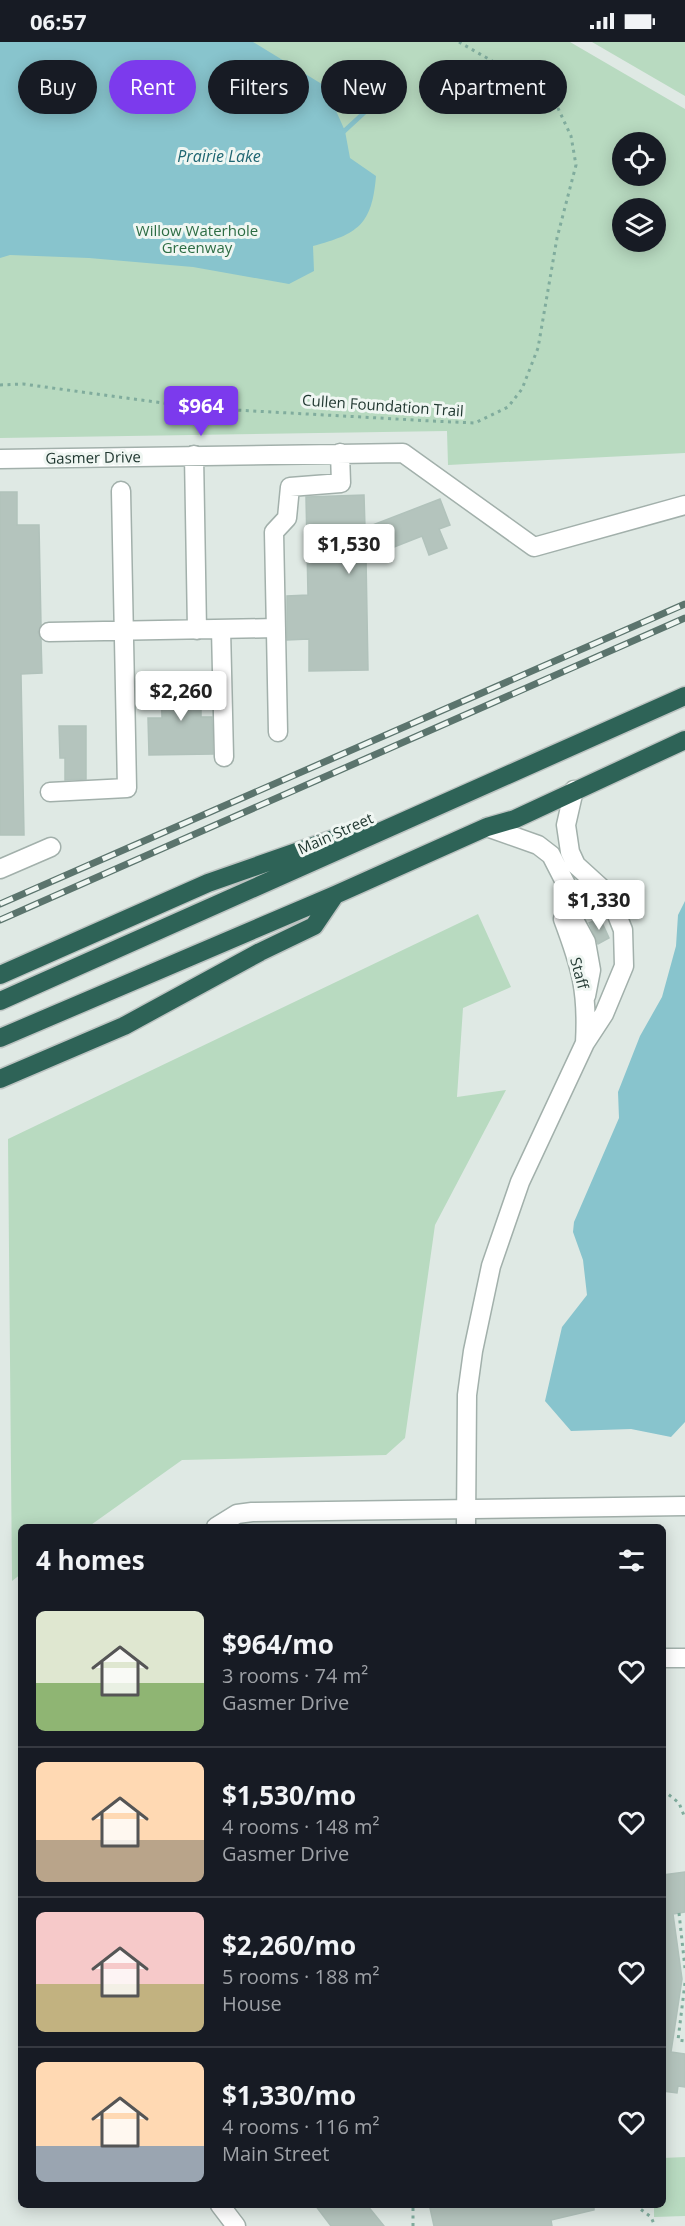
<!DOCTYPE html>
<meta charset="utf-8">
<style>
body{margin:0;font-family:"Open Sans",sans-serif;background:#20242c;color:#f1f3f6;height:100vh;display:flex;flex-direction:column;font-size:22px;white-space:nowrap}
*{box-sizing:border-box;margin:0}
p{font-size:20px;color:#9ea1a6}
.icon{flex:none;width:33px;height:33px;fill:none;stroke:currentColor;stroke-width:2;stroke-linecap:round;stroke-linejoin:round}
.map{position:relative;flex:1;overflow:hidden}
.details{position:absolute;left:18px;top:1482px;width:648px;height:684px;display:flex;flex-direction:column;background:#171b24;border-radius:9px;box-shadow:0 3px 15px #0003}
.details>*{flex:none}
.top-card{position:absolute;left:18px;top:18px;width:650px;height:54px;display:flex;gap:12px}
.buttons{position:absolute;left:612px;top:90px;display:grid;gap:12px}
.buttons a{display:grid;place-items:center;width:54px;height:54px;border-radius:50%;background:#171b24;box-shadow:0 3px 15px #0003;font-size:30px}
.price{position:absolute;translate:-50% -51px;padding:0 14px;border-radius:6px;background:#fff;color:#222;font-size:20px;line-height:39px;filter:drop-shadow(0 2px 3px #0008)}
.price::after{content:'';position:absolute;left:50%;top:36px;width:18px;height:14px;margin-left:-9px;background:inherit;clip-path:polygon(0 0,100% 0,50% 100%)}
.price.selected{background:#7c3aed;color:#fff}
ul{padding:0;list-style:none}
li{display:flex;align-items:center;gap:18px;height:150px;padding:0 18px}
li+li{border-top:2px solid #363941}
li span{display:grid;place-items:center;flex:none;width:168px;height:120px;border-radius:9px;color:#555}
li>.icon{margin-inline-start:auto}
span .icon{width:72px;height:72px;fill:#fffc;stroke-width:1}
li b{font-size:26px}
h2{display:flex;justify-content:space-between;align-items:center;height:72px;padding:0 18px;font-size:26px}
.chip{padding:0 21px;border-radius:27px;background:#171b24;box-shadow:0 3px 15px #0003;font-size:21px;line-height:54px}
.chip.selected{background:#7c3aed;color:#fff}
.status{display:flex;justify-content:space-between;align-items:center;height:42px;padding:0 30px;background:#171b24;direction:ltr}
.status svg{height:16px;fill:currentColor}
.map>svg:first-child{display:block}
.green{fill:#b8dac0;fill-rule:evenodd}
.water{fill:#88c4cd}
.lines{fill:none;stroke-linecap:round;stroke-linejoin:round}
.stream{stroke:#88c4cd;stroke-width:4.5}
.building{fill:#b4c4bd;stroke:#b1c2bb;stroke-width:1.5}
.minor-casing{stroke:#a2b0ab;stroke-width:21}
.highway-casing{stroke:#bcc3c1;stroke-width:21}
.path{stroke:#80ac9d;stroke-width:3;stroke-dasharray:3 4.5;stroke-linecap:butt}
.minor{stroke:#fff;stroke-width:18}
.highway{stroke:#2e6357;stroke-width:18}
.rail-casing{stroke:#5b746d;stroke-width:7}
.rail{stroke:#eff6f2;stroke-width:4.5;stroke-dasharray:14;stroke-linecap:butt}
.labels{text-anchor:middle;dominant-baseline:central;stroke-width:6;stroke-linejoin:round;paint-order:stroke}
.park-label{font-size:15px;fill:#2d6d44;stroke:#eff6f2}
.street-label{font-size:15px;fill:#213831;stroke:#eff6f2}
.water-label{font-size:16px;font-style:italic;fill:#1e6571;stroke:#eff6f2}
</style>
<div class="status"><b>06:57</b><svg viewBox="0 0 49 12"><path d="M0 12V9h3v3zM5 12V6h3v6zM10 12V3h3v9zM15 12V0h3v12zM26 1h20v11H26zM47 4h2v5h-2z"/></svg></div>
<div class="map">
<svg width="685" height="2184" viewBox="0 0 685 2184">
<rect width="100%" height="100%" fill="#dfe9e4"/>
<!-- green -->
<path class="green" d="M0,0H570L685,67V411L448,423L447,389L0,396ZM622,100H656V134H622ZM622,166H656V200H622Z
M592,0H685V54Z
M478,872L511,945L463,966L457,1055L506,1048L435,1183L405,1396L386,1413L182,1418L88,1485H21V1532L12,1539L8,1097Z
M685,2115V2174L654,2175V2163H663V2116Z"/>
<!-- water -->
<path class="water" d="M0,0H253L325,44L345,89L350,116L376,134C372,183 358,192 313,204L314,229L289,242L193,225L89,216L10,213L0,216Z
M685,859V1380L671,1395L631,1387L571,1389L545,1359L562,1285L587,1253L583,1218L573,1190L574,1180L619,1076L618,1050L640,994L662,955L676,904L678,873Z"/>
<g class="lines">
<!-- stream -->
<path class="stream" d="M340,93L393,44"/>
</g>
<!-- building -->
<path class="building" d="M0,450H17V483H39L41,583L38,590L41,598L42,631L21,632L24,793H0Z
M364,453L365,486L440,457L450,483L439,487L447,506L429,513L422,494L366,516L368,628L309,629V597L287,598V554L308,553L306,455Z
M201,638V675H212L213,712L149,713L148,676H162L161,639Z
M59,684H86V737L65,738V716H60Z
M600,876L609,896L598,902L589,881Z
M685,1830V1870L673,1872L682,1937L671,2010L685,2012V2045L678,2044L677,2051L663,2049V1833Z
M315,2163H367L384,2184H331Z
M441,2163H594V2168L551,2178L552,2184H434L430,2166Z"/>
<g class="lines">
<!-- minor casing -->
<g class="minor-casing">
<path id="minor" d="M194,413L197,588
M0,417L403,411L534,505L685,463
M221,587L224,715
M49,590L276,586
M278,690L274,490L287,476L290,445L341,441L340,411
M50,750L127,746L121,449
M487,785L538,803L551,813L569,848L573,876L586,900L591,928L586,954
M0,827L51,805
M563,877C581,925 588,949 585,1001
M216,1485L237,1472L252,1470L685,1464
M466,1485L467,1353L473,1309L491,1224L520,1140L585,1001L604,972L624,924L623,888L609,853L576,823L570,810L566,783L574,748
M663,1616H685
M220,2163L236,2184"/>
</g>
<!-- highway casing -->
<g class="highway-casing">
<path id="highway" d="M0,933L208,841L365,786
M0,959L685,654
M0,996L335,853L487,785L515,777L685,698
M0,1037L124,984L260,910L314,884L335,853"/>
</g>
<!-- path -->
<path class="path" d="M0,343L23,342L200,366L432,379L475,381L508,365L522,347L538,306L557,196L576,123L571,94L556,62L527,39L459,0
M663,1748L679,1761L685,1776
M679,1871L685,1926
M685,1941L678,1998L685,1999
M635,2163L651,2175L655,2184
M413,2184V2163"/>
<!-- minor -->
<use href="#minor" class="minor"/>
<!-- highway -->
<use href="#highway" class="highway"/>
<!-- rail casing -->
<g class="rail-casing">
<path id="rail" d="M0,862L685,562
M0,878L685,576"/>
</g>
<!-- rail -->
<use href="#rail" class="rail"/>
</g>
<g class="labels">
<!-- park labels -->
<g class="park-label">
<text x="197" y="188">Willow Waterhole<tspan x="197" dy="17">Greenway</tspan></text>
</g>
<!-- street labels -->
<g class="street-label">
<text transform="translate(383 363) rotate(4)">Cullen Foundation Trail</text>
<text transform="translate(93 415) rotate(-1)">Gasmer Drive</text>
<text transform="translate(335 791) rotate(-24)">Main Street</text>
<text transform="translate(580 931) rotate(75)">Staff</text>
</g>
<!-- water labels -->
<g class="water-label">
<text x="219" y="114">Prairie Lake</text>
</g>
</g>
</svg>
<div class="buttons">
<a><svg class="icon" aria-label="locate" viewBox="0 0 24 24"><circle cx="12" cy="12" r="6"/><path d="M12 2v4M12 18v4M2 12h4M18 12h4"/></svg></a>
<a><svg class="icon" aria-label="layers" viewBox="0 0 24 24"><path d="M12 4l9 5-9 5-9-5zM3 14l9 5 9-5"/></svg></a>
</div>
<b class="price selected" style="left:201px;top:395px">$964</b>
<b class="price" style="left:349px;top:533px">$1,530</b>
<b class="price" style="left:181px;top:680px">$2,260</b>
<b class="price" style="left:599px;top:889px">$1,330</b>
<div class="top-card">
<a class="chip">Buy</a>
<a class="chip selected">Rent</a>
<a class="chip">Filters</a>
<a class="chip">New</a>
<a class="chip">Apartment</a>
</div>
<section class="details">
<h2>4 homes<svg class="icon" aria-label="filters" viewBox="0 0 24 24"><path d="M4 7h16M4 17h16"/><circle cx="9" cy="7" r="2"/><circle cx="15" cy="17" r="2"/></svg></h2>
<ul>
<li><span style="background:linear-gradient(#dfe7d0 60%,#8fb573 0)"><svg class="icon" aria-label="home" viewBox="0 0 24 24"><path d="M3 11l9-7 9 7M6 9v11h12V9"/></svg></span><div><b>$964/mo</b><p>3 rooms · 74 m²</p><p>Gasmer Drive</p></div><svg class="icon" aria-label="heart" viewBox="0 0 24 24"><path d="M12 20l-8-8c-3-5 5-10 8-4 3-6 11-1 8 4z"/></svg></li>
<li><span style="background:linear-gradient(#ffd9b3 65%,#b9a48a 0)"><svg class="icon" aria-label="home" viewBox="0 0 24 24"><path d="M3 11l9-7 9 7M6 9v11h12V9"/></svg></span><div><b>$1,530/mo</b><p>4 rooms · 148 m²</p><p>Gasmer Drive</p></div><svg class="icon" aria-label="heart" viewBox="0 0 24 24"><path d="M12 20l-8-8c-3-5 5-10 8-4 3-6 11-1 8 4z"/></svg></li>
<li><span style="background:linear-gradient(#f6c9c9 60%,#c2b280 0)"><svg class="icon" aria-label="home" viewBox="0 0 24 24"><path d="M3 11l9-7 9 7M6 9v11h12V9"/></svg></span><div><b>$2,260/mo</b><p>5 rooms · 188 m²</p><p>House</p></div><svg class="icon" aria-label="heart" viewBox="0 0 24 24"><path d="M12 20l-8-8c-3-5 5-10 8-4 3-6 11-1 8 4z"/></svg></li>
<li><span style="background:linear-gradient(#ffd9b3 70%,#9aa5b1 0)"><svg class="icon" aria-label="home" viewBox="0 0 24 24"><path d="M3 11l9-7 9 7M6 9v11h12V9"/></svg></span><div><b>$1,330/mo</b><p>4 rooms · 116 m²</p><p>Main Street</p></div><svg class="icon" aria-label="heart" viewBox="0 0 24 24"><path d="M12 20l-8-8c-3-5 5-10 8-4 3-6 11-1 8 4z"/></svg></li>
</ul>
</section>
</div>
